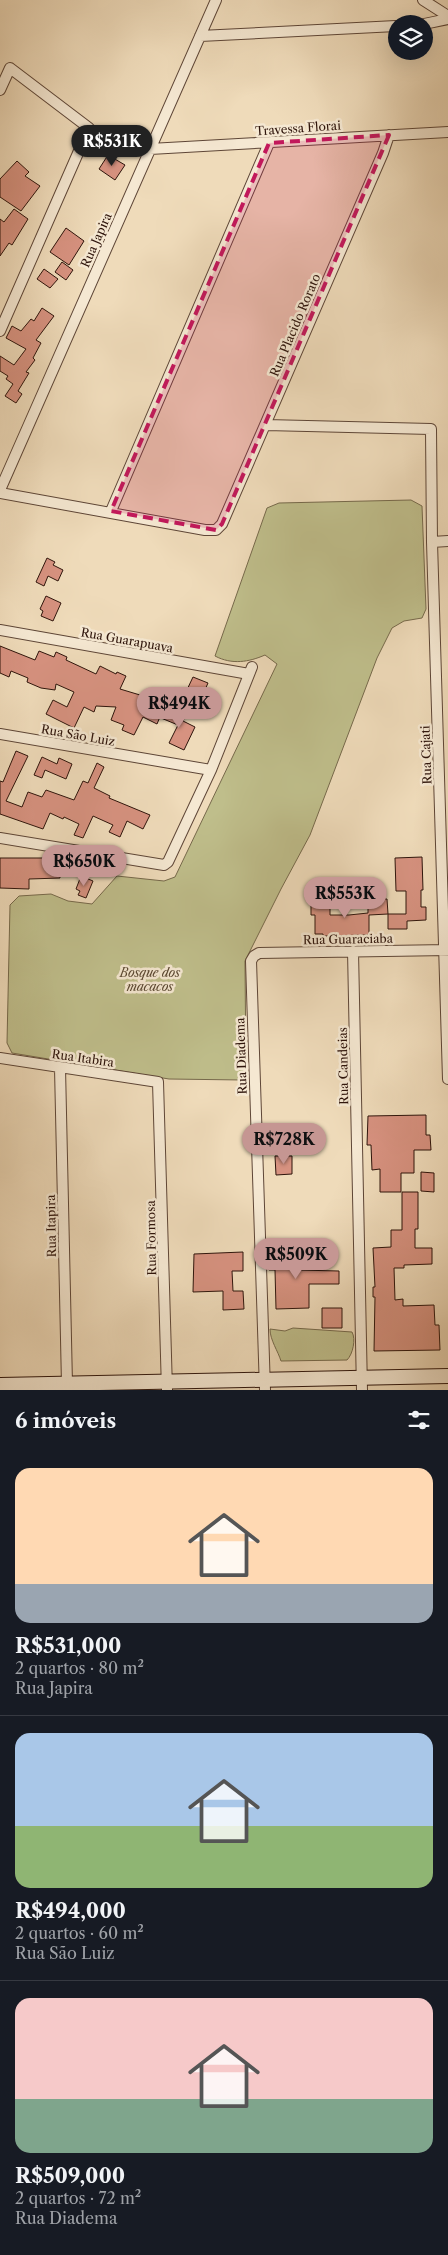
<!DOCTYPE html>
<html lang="pt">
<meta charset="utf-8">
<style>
body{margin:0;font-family:"Libre Caslon Text",serif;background:#20242c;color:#f1f3f6;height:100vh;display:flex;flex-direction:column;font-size:19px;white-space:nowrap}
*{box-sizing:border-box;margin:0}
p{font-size:16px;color:#9ea1a6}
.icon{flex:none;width:28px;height:28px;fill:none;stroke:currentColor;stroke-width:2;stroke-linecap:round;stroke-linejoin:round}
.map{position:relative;height:1390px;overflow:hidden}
.drawer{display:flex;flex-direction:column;background:#171b24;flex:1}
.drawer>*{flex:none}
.controls{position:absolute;left:388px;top:15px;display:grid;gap:10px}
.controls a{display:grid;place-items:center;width:45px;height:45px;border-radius:50%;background:#171b24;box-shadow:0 5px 20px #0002;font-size:25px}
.price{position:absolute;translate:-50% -42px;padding:0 11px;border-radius:18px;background:#c59692;color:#111;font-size:16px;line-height:32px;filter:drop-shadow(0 1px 2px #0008)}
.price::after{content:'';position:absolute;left:50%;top:30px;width:15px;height:11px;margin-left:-8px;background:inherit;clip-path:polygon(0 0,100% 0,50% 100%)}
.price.on{background:#222;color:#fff}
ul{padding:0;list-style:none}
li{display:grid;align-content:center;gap:10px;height:265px;padding:0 15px}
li+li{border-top:1px solid #363941}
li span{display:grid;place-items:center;height:155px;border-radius:15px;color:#555}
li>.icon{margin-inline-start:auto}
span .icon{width:90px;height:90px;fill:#fffc;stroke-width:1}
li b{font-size:21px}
h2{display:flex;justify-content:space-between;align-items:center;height:60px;padding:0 15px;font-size:21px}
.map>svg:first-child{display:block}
.green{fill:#bfbe8b;stroke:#76694b}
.building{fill:#d79280;stroke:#2e140b}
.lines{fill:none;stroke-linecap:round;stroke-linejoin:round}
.street-casing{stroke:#5e4637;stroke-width:12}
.secondary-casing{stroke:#2e140b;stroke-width:16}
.street{stroke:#f5e8d2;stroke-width:10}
.secondary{stroke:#f5e8d2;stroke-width:14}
.marked{fill:#c2185b;fill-opacity:0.2;stroke:#c2185b;stroke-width:4;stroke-dasharray:10 6;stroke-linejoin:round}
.labels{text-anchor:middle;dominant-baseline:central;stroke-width:5;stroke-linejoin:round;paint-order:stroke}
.street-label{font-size:12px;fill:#2e140b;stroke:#f5e8d2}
.park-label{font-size:12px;font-style:italic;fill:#5a4731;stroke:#f5e8d2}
</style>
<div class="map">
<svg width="448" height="1390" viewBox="0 0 448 1390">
<rect width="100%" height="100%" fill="#efdbba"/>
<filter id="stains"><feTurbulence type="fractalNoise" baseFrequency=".004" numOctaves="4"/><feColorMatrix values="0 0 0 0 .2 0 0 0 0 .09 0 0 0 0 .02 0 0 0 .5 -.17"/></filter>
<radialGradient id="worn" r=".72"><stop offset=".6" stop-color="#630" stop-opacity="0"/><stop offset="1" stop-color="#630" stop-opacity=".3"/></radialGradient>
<!-- green -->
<path class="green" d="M411,500L422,506L426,609L422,618L404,621L392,628L377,658L310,835L281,889L245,961L246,1075L242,1080L169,1079L12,1053L7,1043L10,905L19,896L51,894L68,901L92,904L117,876L164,881L175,877L277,664L265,655C249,662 232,665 215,656L267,508L279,503Z
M293,1328L352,1332C356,1339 353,1354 347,1360L281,1361C278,1351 270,1340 270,1329L285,1331Z"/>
<!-- building -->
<path class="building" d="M108,155L125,165L115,180L99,169Z
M17,161L29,172L25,176L40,186L21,211L0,197V179Z
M14,209L28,219L12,245L9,243L0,256V219L4,222Z
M66,228L84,241L69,265L50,252Z
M62,262L73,270L66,280L55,272Z
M44,269L58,279L50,288L37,279Z
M42,308L54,316L36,340L41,343L33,358L35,360L26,372L29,373L18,391L22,394L16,403L5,396L13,384L6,379L8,376L0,371V356L14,365L26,349L6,338L12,326L21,331L31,319L34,321Z
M47,558L55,562L53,565L63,570L58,581L48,576L44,586L36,582Z
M46,596L61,603L53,621L41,616L43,611L40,609Z
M0,646L35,660L39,651L54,657L56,652L67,657L66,660L96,674L100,666L116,674L117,672L126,676L120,689L150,698L148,706L162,712L157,724L143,717L134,735L122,730L124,725L111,720L116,707L96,706L94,712L84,707L74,728L46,714L53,700L67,707L74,692L56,684L55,690L41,688L27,682L28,678L11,671L9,677L0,673Z
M193,677L208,683L200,701L185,694Z
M166,708L185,717L183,721L195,727L184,750L169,743L178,725L161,718Z
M16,751L28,756L6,801L22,807L28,792L42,797L46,790L74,800L83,781L88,783L97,763L104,767L94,788L110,796L109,798L150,815L143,829L127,821L120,837L109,832L113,825L93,816L83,838L74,835L79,824L64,817L63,819L50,813L43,829L0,814V781L3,782Z
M42,757L57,764L59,758L72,764L66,779L45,770L42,778L34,775Z
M422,857L423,890H421V907H426V920L407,921V929H388V914H406V891H396L395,858Z
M0,858H59L60,878L29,879V889L0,888Z
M81,876L93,881L86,898L78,895L80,891L76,889Z
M368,899H387L388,914L369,915V935L323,936V934H315V915H311V901H330V915H349L368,913Z
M426,1115V1135H430L431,1150H414V1173H401V1192H380V1169L372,1170L371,1145H367L368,1116Z
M275,1156H292V1174L276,1175Z
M421,1172L434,1173V1192L421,1191Z
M402,1192H418V1229H415V1248H432V1264L404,1265V1268H394L395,1300L403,1299V1306L434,1305L435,1325H439L440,1350L374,1351L375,1297H373V1287H375L373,1248L391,1247V1230H402Z
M269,1250H298V1270L339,1271V1284H309V1308L276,1309L275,1270H269Z
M243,1252V1271H232L233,1291H243L244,1309L223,1310V1291L193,1292L194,1254Z
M322,1308H342V1328H322Z"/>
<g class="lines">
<!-- street casing -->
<g class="street-casing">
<path id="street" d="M423,0L448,16
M424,24L448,19
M200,36L396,26
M0,90L10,68L89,128L0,331
M150,149L448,132
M266,425L431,429L432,542L448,1079
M0,490L216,0
M0,493L205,530H216L222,524L383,153L389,135
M111,511L269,143
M432,542L448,541
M0,630L249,674
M0,734L211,770
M0,838L164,865L168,862L211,770L252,667
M353,951L362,1390
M0,1058L158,1082L167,1390
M60,1068L67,1384
M265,1390L251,961L254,956L259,953L448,950"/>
</g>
<!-- secondary casing -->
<g class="secondary-casing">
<path id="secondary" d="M0,1385L448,1376"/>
</g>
<!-- street -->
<use href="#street" class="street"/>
<!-- secondary -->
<use href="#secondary" class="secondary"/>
</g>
<!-- marked area -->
<path class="marked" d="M389,135L222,524L216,530L111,511L269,143Z"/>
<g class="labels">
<!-- street labels -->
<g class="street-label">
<text transform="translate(298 128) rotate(-4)">Travessa Florai</text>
<text transform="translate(96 240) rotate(-66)">Rua Japira</text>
<text transform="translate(295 325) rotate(-67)">Rua Placido Rorato</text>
<text transform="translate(127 640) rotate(10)">Rua Guarapuava</text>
<text transform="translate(78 735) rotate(10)">Rua São Luiz</text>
<text transform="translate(426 755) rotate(-92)">Rua Cajati</text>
<text transform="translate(348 939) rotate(-1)">Rua Guaraciaba</text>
<text transform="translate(241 1056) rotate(-92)">Rua Diadema</text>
<text transform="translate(83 1058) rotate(8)">Rua Itabira</text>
<text transform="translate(343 1066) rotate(-91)">Rua Candeias</text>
<text transform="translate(51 1226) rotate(-91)">Rua Itapira</text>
<text transform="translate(151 1238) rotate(-91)">Rua Formosa</text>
</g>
<!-- park labels -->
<g class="park-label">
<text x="150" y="972">Bosque dos<tspan x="150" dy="14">macacos</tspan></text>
</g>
</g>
<rect width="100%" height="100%" filter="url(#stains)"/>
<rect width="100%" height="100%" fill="url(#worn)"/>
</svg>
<div class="controls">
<a><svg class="icon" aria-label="layers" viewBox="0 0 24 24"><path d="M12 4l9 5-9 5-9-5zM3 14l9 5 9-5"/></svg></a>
</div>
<b class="price on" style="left:112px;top:167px">R$531K</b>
<b class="price" style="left:179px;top:729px">R$494K</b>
<b class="price" style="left:84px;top:887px">R$650K</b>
<b class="price" style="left:345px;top:919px">R$553K</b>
<b class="price" style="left:284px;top:1165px">R$728K</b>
<b class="price" style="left:296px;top:1280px">R$509K</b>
</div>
<section class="drawer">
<h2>6 imóveis<svg class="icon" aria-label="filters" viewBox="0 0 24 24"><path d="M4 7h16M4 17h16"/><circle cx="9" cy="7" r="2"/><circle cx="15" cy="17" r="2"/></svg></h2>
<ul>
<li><span style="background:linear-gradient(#ffd9b3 75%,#9aa5b1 0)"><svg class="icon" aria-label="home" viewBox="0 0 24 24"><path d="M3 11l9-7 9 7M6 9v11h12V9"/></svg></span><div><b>R$531,000</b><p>2 quartos · 80 m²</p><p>Rua Japira</p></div></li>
<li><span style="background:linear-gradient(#a9c7e8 60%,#8fb573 0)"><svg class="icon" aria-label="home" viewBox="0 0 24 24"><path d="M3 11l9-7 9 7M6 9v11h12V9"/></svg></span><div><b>R$494,000</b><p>2 quartos · 60 m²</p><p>Rua São Luiz</p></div></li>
<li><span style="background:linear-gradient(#f6c9c9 65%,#7fa58c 0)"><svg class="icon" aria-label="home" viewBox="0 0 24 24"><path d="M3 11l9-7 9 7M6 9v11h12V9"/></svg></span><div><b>R$509,000</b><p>2 quartos · 72 m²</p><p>Rua Diadema</p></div></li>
</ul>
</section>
